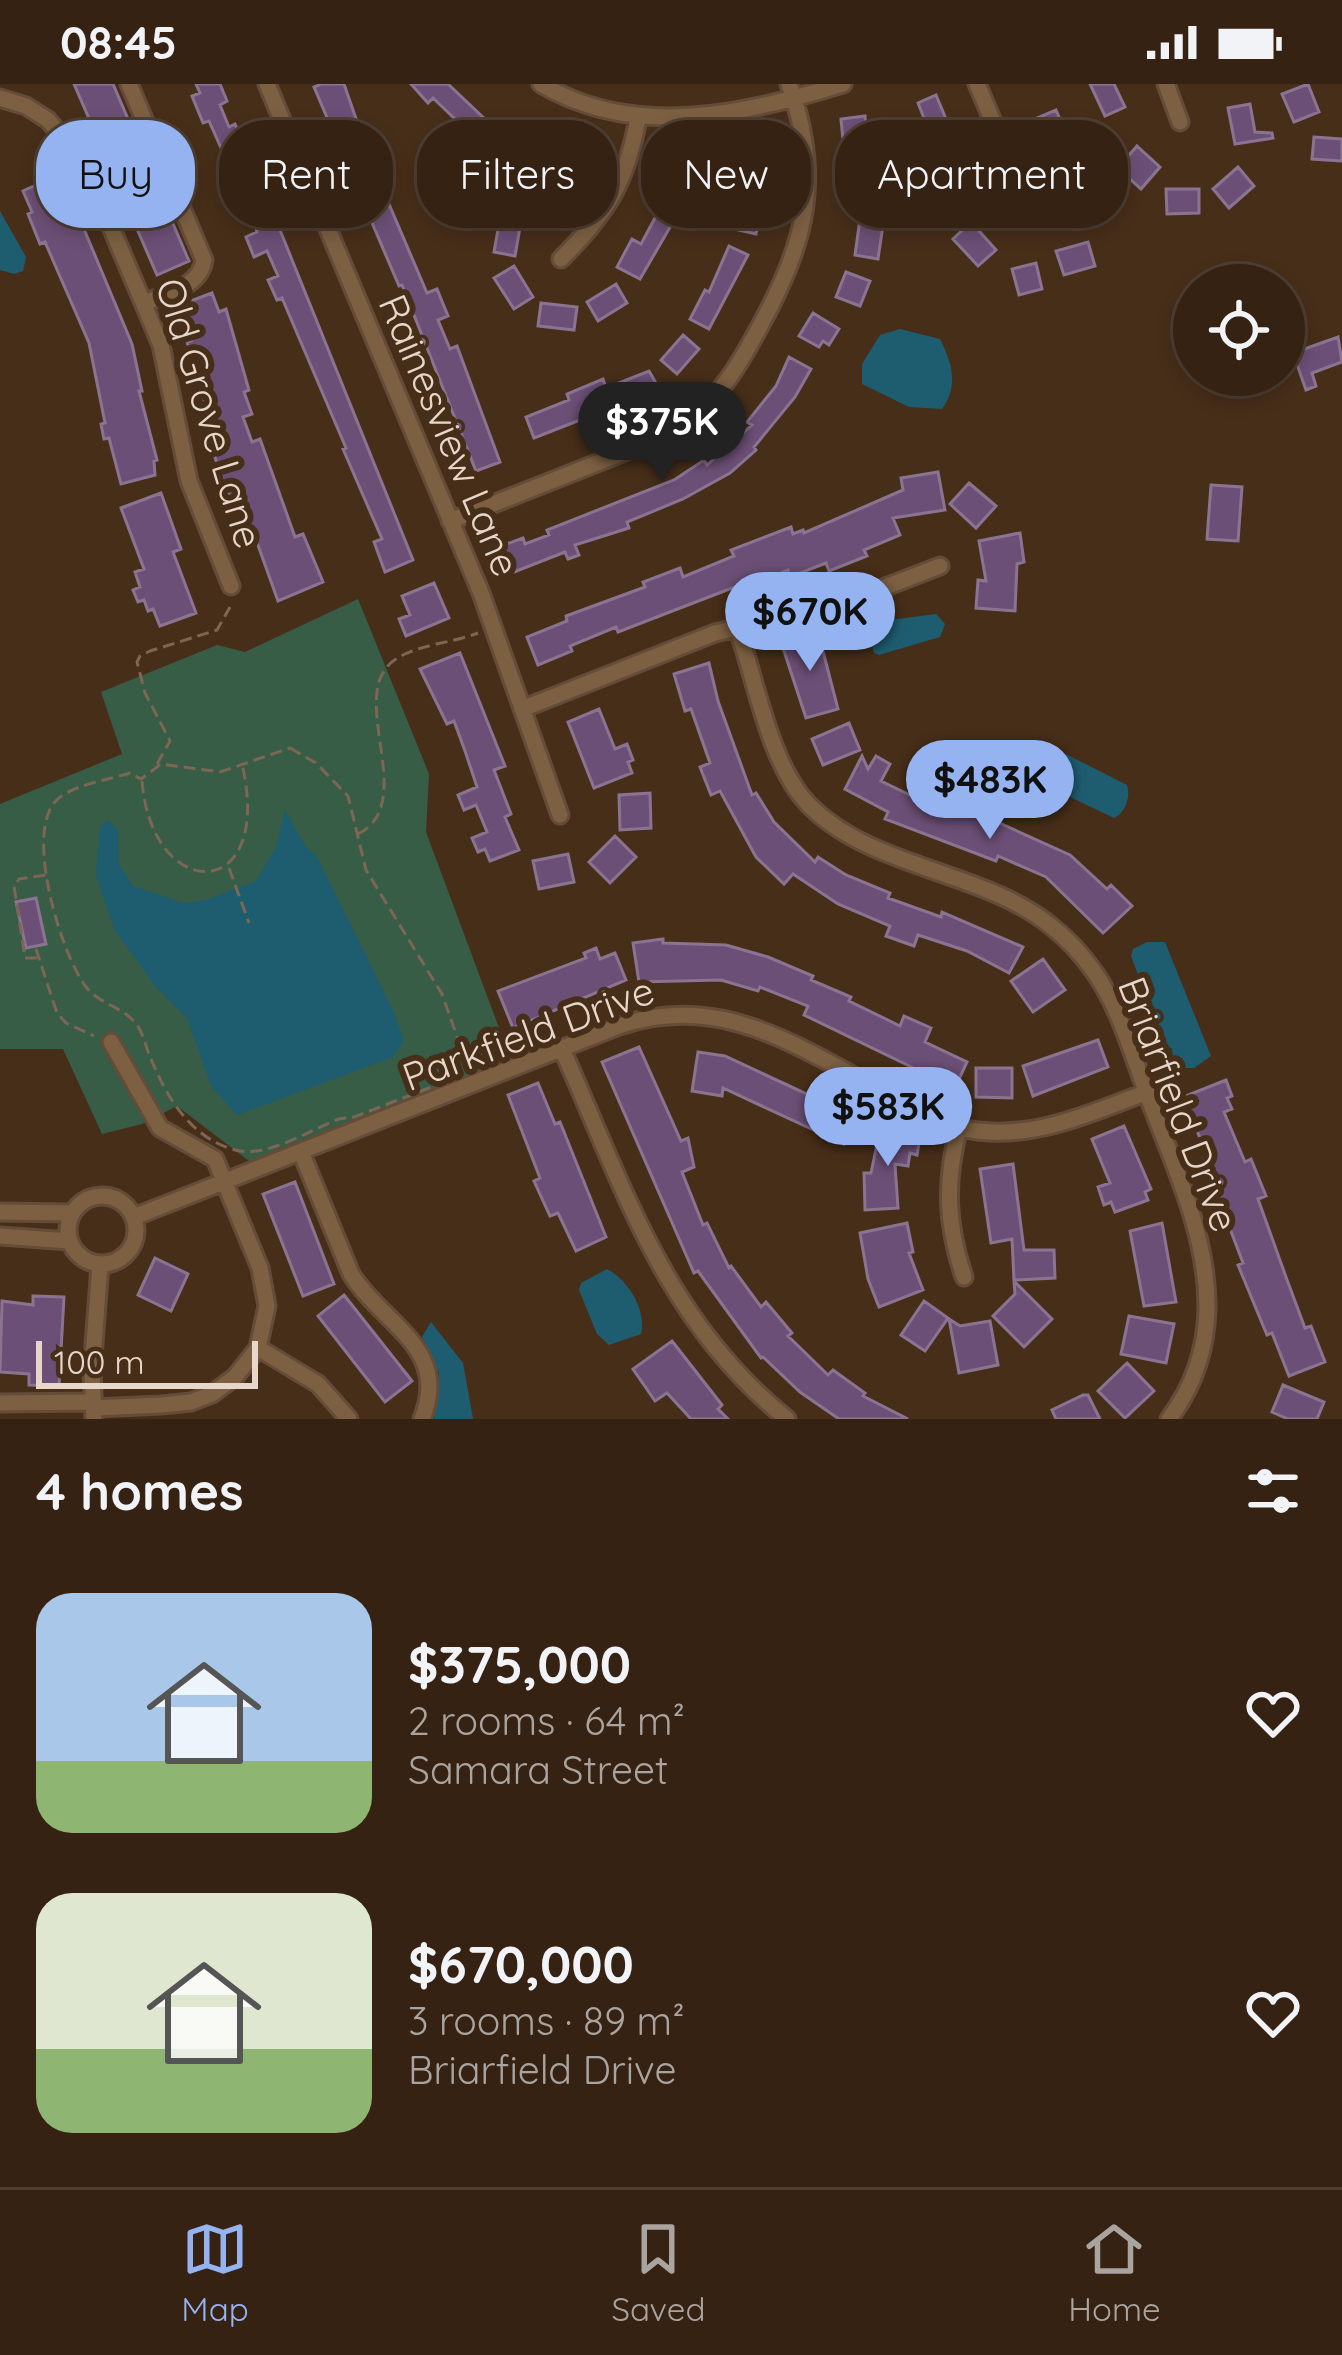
<!DOCTYPE html>
<meta charset="utf-8">
<style>
body{margin:0;font-family:Quicksand,sans-serif;background:#3d2a1c;color:#f1f3f6;height:100vh;display:flex;flex-direction:column;font-size:45px;white-space:nowrap}
*{box-sizing:border-box;margin:0}
p{font-size:39px;color:#aaa4a0}
.icon{flex:none;width:66px;height:66px;fill:none;stroke:currentColor;stroke-width:2;stroke-linecap:round;stroke-linejoin:round}
.map{position:relative;height:1335px;overflow:hidden}
.side{display:flex;flex-direction:column;background:#352213;flex:1}
.side>*{flex:none}
.top-card{position:absolute;left:36px;top:36px;width:1272px;height:108px;display:flex;gap:24px}
.fabs{position:absolute;left:1173px;top:180px;display:grid;gap:24px}
.fabs a{display:grid;place-items:center;width:132px;height:132px;border-radius:50%;background:#352213;box-shadow:0 6px 18px #0003,0 0 0 3px #4f3f33;font-size:60px}
.scale{position:absolute;left:36px;bottom:30px;width:222px;box-sizing:border-box;padding-left:12px;border:6px solid #e7d7cb;border-top:0;font-size:33px;line-height:42px;white-space:nowrap;color:#e7d7cb;-webkit-text-stroke:9px #472e19;paint-order:stroke}
.price{position:absolute;translate:-50% -102px;padding:0 27px;border-radius:42px;background:#95b2f1;color:#111;font-size:39px;line-height:78px;filter:drop-shadow(0 3px 6px #0008)}
.price::after{content:'';position:absolute;left:50%;top:72px;width:36px;height:27px;margin-left:-18px;background:inherit;clip-path:polygon(0 0,100% 0,50% 100%)}
.price.on{background:#222;color:#fff}
ul{padding:0;list-style:none}
li{display:flex;align-items:center;gap:36px;height:300px;padding:0 36px}
li span{display:grid;place-items:center;flex:none;width:336px;height:240px;border-radius:36px;color:#555}
li>.icon{margin-inline-start:auto}
span .icon{width:144px;height:144px;fill:#fffc;stroke-width:1}
li b{font-size:51px}
h2{display:flex;justify-content:space-between;align-items:center;height:144px;padding:0 36px;font-size:51px}
.pill{padding:0 42px;border-radius:48px;background:#352213;box-shadow:0 6px 18px #0003,0 0 0 3px #4f3f33;font-size:42px;line-height:108px}
.pill.on{background:#95b2f1;color:#111}
.status{display:flex;justify-content:space-between;align-items:center;height:84px;padding:0 60px;background:#352213;direction:ltr}
.status svg{height:33px;fill:currentColor}
.tabs{display:flex;justify-content:space-around;align-items:center;height:168px;border-top:3px solid #4f3f33;background:#352213;font-size:33px;color:#aaa4a0}
.tabs a{display:grid;justify-items:center;gap:6px}
.tabs .on{color:#95b2f1}
.map>svg:first-child{display:block}
.green{fill:#375d47}
.water{fill:#1e5d70}
.building{fill:#6c4f76;stroke:#8a7491;stroke-width:3}
.lines{fill:none;stroke-linecap:round;stroke-linejoin:round}
.minor-casing{stroke:#644c39;stroke-width:21}
.path{stroke:#7c6654;stroke-width:3;stroke-dasharray:12 6;stroke-linecap:butt}
.minor{stroke:#7d6042;stroke-width:15}
.labels{text-anchor:middle;dominant-baseline:central;stroke-width:12;stroke-linejoin:round;paint-order:stroke}
.street-label{font-size:39px;fill:#e7d7cb;stroke:#472e19}
</style>
<div class="status"><b>08:45</b><svg viewBox="0 0 49 12"><path d="M0 12V9h3v3zM5 12V6h3v6zM10 12V3h3v9zM15 12V0h3v12zM26 1h20v11H26zM47 4h2v5h-2z"/></svg></div>
<div class="map">
<svg width="1342" height="1335" viewBox="0 0 1342 1335">
<rect width="100%" height="100%" fill="#472e19"/>
<!-- green -->
<path class="green" d="M358,515L429,690L426,748L511,976L249,1077L177,1022L142,1040L102,1050L63,965H0V720L122,670L101,608L217,561L245,568Z"/>
<!-- water -->
<path class="water" d="M0,127L26,173L23,187L14,190L0,186Z
M900,245L940,255C952,279 959,302 942,325L909,323L862,300V280L880,251Z
M936,530L945,540L940,553L879,571L874,569L869,552L871,544L890,536Z
M1040,657L1127,701C1131,713 1125,729 1114,734L1020,689L1030,658Z
M285,726L306,763L317,773L393,926L404,957L393,973L237,1031L211,1002L187,934L155,902L114,845L96,791L100,742L108,736L118,746L119,780L133,802L184,819L206,816L256,797L276,763Z
M1147,858H1165L1211,972L1194,984H1174L1172,965L1163,958L1131,872L1133,865Z
M607,1185C628,1196 647,1226 641,1250L609,1261L597,1250L579,1206L581,1199Z
M431,1238L463,1279L473,1335H434L439,1289L422,1253Z"/>
<!-- building -->
<path class="building" d="M74,0H113L189,177L157,191Z
M196,0H220L227,17L220,21L229,43L235,40L255,84L413,476L385,488L374,458L382,455L343,365L346,364L282,214L277,216L268,196L278,192L267,167L254,173L246,153L257,148L254,138L209,37L203,39L192,12L200,9Z
M321,0H344L369,72L380,68L391,95L385,97L388,104L383,106L427,209L437,205L448,232L438,236L450,265L457,262L500,378L476,387L402,201L399,202L314,3Z
M411,0H448L487,37L473,52L433,14L428,19Z
M1090,0H1114L1125,23L1105,32Z
M1308,0L1319,28L1294,38L1282,10Z
M936,11L951,47L932,54L918,19Z
M1250,20L1255,48L1272,49L1273,54L1235,60L1228,24Z
M1056,26L1069,56L1049,64L1037,34Z
M865,32L870,79L857,85L860,94L870,92L871,139L883,141L878,175L855,171L862,120H849L848,67H844L841,35Z
M502,41L521,52L502,86L483,75Z
M1314,53L1342,55V77L1312,75Z
M574,57L593,66L580,98L560,89Z
M761,59L766,93L744,95L740,62Z
M1137,62L1160,83L1141,105L1118,84Z
M670,68L690,74L675,123L680,126L640,195L617,183L632,155L641,160L670,106L659,102Z
M963,70L973,110L950,115L941,75Z
M1238,83L1254,102L1229,124L1213,105Z
M56,92L62,104L66,102L132,260L142,307H139L157,376L154,377L155,391L121,400L109,354L104,355L101,340L105,339L89,259L45,158L40,160L28,130L32,128L23,107Z
M540,95L557,111L537,133L519,117Z
M1099,103L1102,136L1080,138L1078,105Z
M1166,105H1199V129L1167,130Z
M735,119L761,124L756,150L730,144Z
M500,134L521,138L515,172L494,168Z
M971,138L996,166L978,182L953,155Z
M1088,158L1095,182L1064,191L1056,167Z
M729,162L748,171L709,245L690,235L705,206L709,208Z
M1036,179L1042,205L1019,211L1012,185Z
M514,182L533,213L514,225L494,194Z
M846,188L870,197L860,222L836,213Z
M616,200L627,219L598,237L587,218Z
M212,209L219,228L226,225L249,306L244,308L252,330L243,333L252,358L260,355L295,453L303,450L323,498L278,517L254,450L244,454L214,371L218,370L203,327L207,326L187,258L191,257L177,222Z
M541,219L577,223L574,246L538,242Z
M813,229L839,245L829,261L823,257L819,263L799,252Z
M683,251L699,265L677,290L661,276Z
M1338,253L1342,278L1312,289L1316,302L1306,306L1293,269Z
M789,273L811,285L795,313L754,363L756,366L730,389L683,415L627,438L629,444L575,461L579,471L568,475L565,468L514,488L504,461L523,454L525,460L549,451L547,446L674,396L704,376L707,381L752,341L747,338L776,302Z
M649,287L660,306L629,323L626,318L534,354L526,333L569,316L567,310L603,295L606,304Z
M938,388L945,426L893,434L900,451L864,466L867,472L829,487L826,479L790,493L788,486L746,503L745,499L618,548L616,543L570,562L572,567L538,581L527,553L567,537L566,532L645,503L643,498L680,484L683,493L734,472L731,466L791,443L793,450L803,446L804,449L903,406L901,394Z
M969,399L996,422L976,444L950,420Z
M1211,401L1242,403L1238,457L1207,455Z
M161,409L181,465L173,468L196,529L160,542L153,525L148,527L144,516L138,518L133,506L140,503L135,488L144,485L121,424Z
M1020,449L1024,478L1017,480L1015,527L976,524L978,496L986,497L979,457Z
M434,499L449,534L406,552L399,535L410,531L402,512Z
M818,548L838,625L806,634L781,558Z
M460,569L505,682L494,686L511,730L505,733L519,766L490,777L485,765L478,768L472,754L487,748L476,721L464,726L458,711L477,703L465,667L454,637L447,640L420,585Z
M709,579L718,617L752,711L756,709L774,738L815,778L818,773L846,791L890,809L888,814L941,833L942,828L1023,863L1009,889L967,867L918,851L914,862L886,852L890,842L838,820L793,790L784,800L756,773L720,707L711,711L700,683L710,679L691,625L685,627L674,590Z
M599,625L615,665L627,660L633,676L628,678L632,689L594,704L568,638Z
M849,639L860,666L823,681L812,655Z
M862,672L868,685L876,672L890,680L881,697L937,724L942,713L1070,771L1107,805L1111,801L1132,822L1103,849L1046,793L998,772L996,777L885,735L888,728L845,705Z
M650,709L651,744L620,746L619,711Z
M615,752L636,773L610,799L589,778Z
M568,770L574,798L539,805L533,777Z
M36,814L46,860L26,864L16,818Z
M663,855V859L726,861L768,873L813,892L811,896L851,913L849,917L900,942L904,932L931,944L925,958L967,978L955,1004L804,931L808,922L760,903L758,907L721,896L639,898L633,859Z
M596,864L600,875L615,869L626,896L513,944L498,907L586,874L584,869Z
M1043,875L1065,906L1033,928L1011,897Z
M1098,956L1108,983L1033,1012L1023,982Z
M639,963L681,1057L688,1054L694,1083L682,1088L703,1141L707,1139L729,1184L731,1182L761,1223L766,1218L792,1249L788,1252L828,1291L833,1286L865,1309L863,1312L908,1335H839L800,1308L763,1273L761,1274L698,1187L694,1189L602,978Z
M698,968L725,972L856,1033L844,1060L723,1004L722,1012L692,1007Z
M976,984H1012V1014L976,1013Z
M1226,996L1232,1012L1227,1014L1232,1025L1224,1028L1245,1078L1251,1075L1266,1112L1258,1115L1286,1193L1305,1244L1311,1242L1325,1278L1289,1292L1272,1249L1267,1251L1238,1181L1243,1179L1210,1092L1215,1090L1183,1013Z
M538,999L555,1040L560,1038L606,1153L576,1167L558,1129L550,1132L534,1097L540,1094L508,1011Z
M1124,1042L1151,1105L1145,1108L1148,1116L1115,1128L1111,1118L1104,1121L1098,1103L1110,1099L1092,1055Z
M880,1046L920,1054L917,1071L910,1069L908,1082L895,1080L898,1124L865,1126L864,1089H871Z
M1013,1080L1024,1166H1054L1055,1194L1014,1196L1012,1155L991,1159L980,1085Z
M295,1098L334,1200L303,1212L263,1110Z
M907,1139L913,1168L909,1169L923,1206L879,1223L868,1195L860,1149Z
M1162,1139L1176,1218L1144,1222L1130,1147Z
M155,1174L188,1190L171,1227L138,1211Z
M1014,1197L1052,1235L1024,1263L993,1232L1015,1210Z
M344,1211L412,1297L385,1318L318,1232Z
M33,1212L64,1213L59,1302L29,1301V1290L0,1288L2,1217L33,1221Z
M924,1217L948,1234L925,1267L901,1251Z
M1129,1232L1174,1240L1166,1279L1121,1270Z
M949,1235L960,1242L990,1237L998,1281L959,1289Z
M672,1257L722,1321L718,1325L728,1335H691L667,1309L655,1317L633,1285Z
M1127,1279L1154,1307L1125,1334L1098,1307Z
M1283,1301L1324,1318L1317,1335H1288L1272,1328Z
M1083,1311H1088L1100,1335H1056L1052,1326Z"/>
<g class="lines">
<!-- minor casing -->
<g class="minor-casing">
<path id="minor" d="M129,0L204,176C200,203 167,209 145,219
M267,0L481,509L560,731
M541,0C636,56 743,30 843,0
M977,0L1026,115
M1166,0L1180,38
M0,14L26,22L48,36L83,77L161,261L189,397L231,502
M561,175C607,129 626,99 638,35
M450,437C496,419 541,401 587,383C621,369 656,358 686,337C720,314 740,279 759,244C806,158 823,96 789,0
M737,543C756,596 769,679 808,720C871,785 982,786 1051,842C1068,855 1083,872 1095,889C1121,927 1133,973 1149,1015C1174,1082 1208,1152 1207,1225C1206,1266 1194,1302 1169,1335
M522,625L715,549L844,519L940,482
M562,965C624,1104 665,1237 787,1335
M959,1043C945,1098 946,1139 964,1193
M301,1068L351,1190C383,1241 451,1264 422,1335
M68 1146a34 34 0 1 1 68 0a34 34 0 1 1-68 0Z
M0,1128L72,1129
M134,1133L619,942C728,905 808,971 902,1017C926,1029 951,1044 978,1047C1038,1054 1091,1029 1147,1008
M0,1152L69,1157
M258,1264L318,1300L349,1335
M0,1319L93,1318
M94,1324L162,1321L191,1318L212,1310L235,1293L258,1264L267,1222L260,1184L215,1075L160,1044L111,958
M94,1335L92,1287L100,1181"/>
</g>
<!-- path -->
<path class="path" d="M290,664L316,679L348,712L366,786L442,910L465,975L460,988L447,997L354,1033L339,1035C310,1046 265,1075 235,1066C191,1054 167,1014 151,975C146,964 144,951 137,941C124,923 99,920 86,903C61,870 26,754 54,719C68,701 109,696 130,689L141,695L161,680L220,688Z
M157,680L170,657L145,609L137,578L140,572L150,567L217,546L230,523
M142,697C152,821 275,820 242,680
M358,750C421,718 343,609 396,575C419,560 453,559 478,549
M229,784L249,839
M36,865L57,929L66,939L94,952
M37,874H25L14,802L19,795L46,791"/>
<!-- minor -->
<use href="#minor" class="minor"/>
</g>
<g class="labels">
<!-- street labels -->
<g class="street-label">
<text transform="translate(210 329) rotate(73)">Old Grove Lane</text>
<text transform="translate(450 351) rotate(67)">Rainesview Lane</text>
<text transform="translate(528 949) rotate(-20)">Parkfield Drive</text>
<text transform="translate(1179 1020) rotate(69)">Briarfield Drive</text>
</g>
</g>
</svg>
<div class="fabs">
<a><svg class="icon" aria-label="locate" viewBox="0 0 24 24"><circle cx="12" cy="12" r="6"/><path d="M12 2v4M12 18v4M2 12h4M18 12h4"/></svg></a>
</div>
<div class="scale">100 m</div>
<b class="price on" style="left:662px;top:400px">$375K</b>
<b class="price" style="left:810px;top:590px">$670K</b>
<b class="price" style="left:990px;top:758px">$483K</b>
<b class="price" style="left:888px;top:1085px">$583K</b>
<div class="top-card">
<a class="pill on">Buy</a>
<a class="pill">Rent</a>
<a class="pill">Filters</a>
<a class="pill">New</a>
<a class="pill">Apartment</a>
</div>
</div>
<section class="side">
<h2>4 homes<svg class="icon" aria-label="filters" viewBox="0 0 24 24"><path d="M4 7h16M4 17h16"/><circle cx="9" cy="7" r="2"/><circle cx="15" cy="17" r="2"/></svg></h2>
<ul>
<li><span style="background:linear-gradient(#a9c7e8 70%,#8fb573 0)"><svg class="icon" aria-label="home" viewBox="0 0 24 24"><path d="M3 11l9-7 9 7M6 9v11h12V9"/></svg></span><div><b>$375,000</b><p>2 rooms · 64 m²</p><p>Samara Street</p></div><svg class="icon" aria-label="heart" viewBox="0 0 24 24"><path d="M12 20l-8-8c-3-5 5-10 8-4 3-6 11-1 8 4z"/></svg></li>
<li><span style="background:linear-gradient(#dfe7d0 65%,#8fb573 0)"><svg class="icon" aria-label="home" viewBox="0 0 24 24"><path d="M3 11l9-7 9 7M6 9v11h12V9"/></svg></span><div><b>$670,000</b><p>3 rooms · 89 m²</p><p>Briarfield Drive</p></div><svg class="icon" aria-label="heart" viewBox="0 0 24 24"><path d="M12 20l-8-8c-3-5 5-10 8-4 3-6 11-1 8 4z"/></svg></li>
</ul>
</section>
<nav class="tabs">
<a class="on"><svg class="icon" aria-label="map" viewBox="0 0 24 24"><path d="M3 6l6-2 6 2 6-2v14l-6 2-6-2-6 2zM9 4v14M15 6v14"/></svg>Map</a>
<a><svg class="icon" aria-label="saved" viewBox="0 0 24 24"><path d="M7 4h10v16l-5-4-5 4z"/></svg>Saved</a>
<a><svg class="icon" aria-label="home" viewBox="0 0 24 24"><path d="M3 11l9-7 9 7M6 9v11h12V9"/></svg>Home</a>
</nav>
